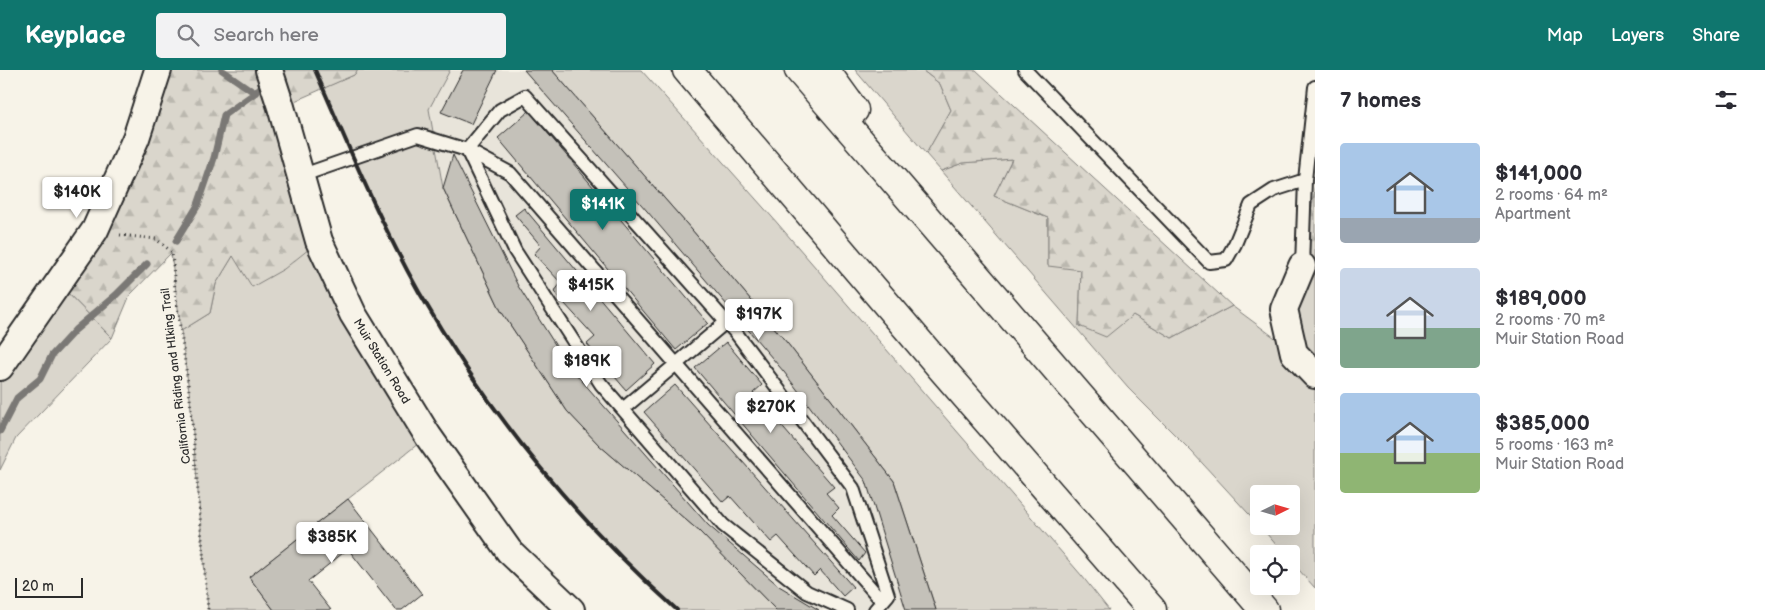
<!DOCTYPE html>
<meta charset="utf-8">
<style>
body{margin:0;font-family:"Balsamiq Sans",sans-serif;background:#f2f2f3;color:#2b2b33;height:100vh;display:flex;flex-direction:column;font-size:19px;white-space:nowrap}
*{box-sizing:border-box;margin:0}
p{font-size:16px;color:#7c7c81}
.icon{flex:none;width:28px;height:28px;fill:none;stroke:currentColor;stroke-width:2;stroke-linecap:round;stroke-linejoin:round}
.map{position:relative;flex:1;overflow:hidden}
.sheet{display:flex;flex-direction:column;background:#fff;width:450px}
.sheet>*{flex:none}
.needle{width:32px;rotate:85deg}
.buttons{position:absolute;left:1250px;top:415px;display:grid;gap:10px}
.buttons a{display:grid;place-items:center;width:50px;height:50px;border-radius:5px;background:#fff;box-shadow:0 5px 20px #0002;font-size:25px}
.scale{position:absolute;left:15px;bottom:12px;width:68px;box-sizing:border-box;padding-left:5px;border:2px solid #2b2b2b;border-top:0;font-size:14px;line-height:18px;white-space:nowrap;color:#2b2b2b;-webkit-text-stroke:4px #f7f3e8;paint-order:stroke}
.price{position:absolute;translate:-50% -42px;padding:0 11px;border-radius:5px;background:#fff;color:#222;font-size:16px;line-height:32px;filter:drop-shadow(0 1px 2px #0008)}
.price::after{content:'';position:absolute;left:50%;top:30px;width:15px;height:11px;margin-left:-8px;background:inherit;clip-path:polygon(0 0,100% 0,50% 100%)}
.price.selected{background:#0f766e;color:#fff}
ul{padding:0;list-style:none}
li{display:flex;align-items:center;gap:15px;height:125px;padding:0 25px}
li span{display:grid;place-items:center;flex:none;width:140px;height:100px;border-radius:5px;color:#555}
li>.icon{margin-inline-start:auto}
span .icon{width:60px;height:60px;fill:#fffc;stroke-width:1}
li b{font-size:21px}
h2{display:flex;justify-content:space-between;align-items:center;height:60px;padding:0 25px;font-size:21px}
header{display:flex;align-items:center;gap:30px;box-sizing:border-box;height:70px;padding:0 25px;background:#0f766e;color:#fff}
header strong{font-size:24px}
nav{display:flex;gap:28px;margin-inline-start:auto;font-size:18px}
.search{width:350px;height:45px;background:#f2f2f3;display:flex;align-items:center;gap:12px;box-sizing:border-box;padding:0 18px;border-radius:5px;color:#7c7c81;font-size:19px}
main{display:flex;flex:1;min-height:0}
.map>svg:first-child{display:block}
.built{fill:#e8e4da}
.grass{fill:#dad6cc;stroke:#82807c}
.forest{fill:url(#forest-firs);stroke:#82807c}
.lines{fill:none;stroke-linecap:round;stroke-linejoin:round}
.stream{stroke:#7a7874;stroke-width:7}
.building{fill:#c4c1b9;stroke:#2b2b2b}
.lane-casing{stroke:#2b2b2b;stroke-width:16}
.street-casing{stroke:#2b2b2b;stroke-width:30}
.highway-casing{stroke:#2b2b2b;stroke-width:31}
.path{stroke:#2b2b2b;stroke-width:3;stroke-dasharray:1 4;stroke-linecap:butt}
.lane{stroke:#f7f3e8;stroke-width:12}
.street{stroke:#f7f3e8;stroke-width:26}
.highway{stroke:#f7f3e8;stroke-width:28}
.rail{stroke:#2b2b2b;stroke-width:4}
.labels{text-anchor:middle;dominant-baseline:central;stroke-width:4;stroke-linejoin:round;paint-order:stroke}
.street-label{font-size:12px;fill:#2b2b2b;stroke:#f7f3e8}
</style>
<header>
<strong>Keyplace</strong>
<div class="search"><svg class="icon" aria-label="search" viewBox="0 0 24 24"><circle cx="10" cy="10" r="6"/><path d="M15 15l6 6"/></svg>Search here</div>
<nav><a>Map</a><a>Layers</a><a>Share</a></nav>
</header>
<main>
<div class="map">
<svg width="1315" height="540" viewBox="0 0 1315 540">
<defs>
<pattern id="forest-firs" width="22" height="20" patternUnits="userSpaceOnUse" patternTransform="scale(1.25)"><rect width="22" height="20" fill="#dad6cc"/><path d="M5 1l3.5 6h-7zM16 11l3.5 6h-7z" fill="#bbb8af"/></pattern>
</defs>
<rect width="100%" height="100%" fill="#f7f3e8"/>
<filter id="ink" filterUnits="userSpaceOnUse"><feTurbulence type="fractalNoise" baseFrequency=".02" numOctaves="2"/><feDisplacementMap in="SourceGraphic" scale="10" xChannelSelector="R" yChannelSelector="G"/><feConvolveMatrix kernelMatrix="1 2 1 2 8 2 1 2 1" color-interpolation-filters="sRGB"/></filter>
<g filter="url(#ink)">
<!-- built -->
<path class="built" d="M450,0H552L692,160L788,274L894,411L936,540H776L700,462L599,375L567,341L501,241L443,118L429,39Z"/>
<!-- grass -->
<path class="grass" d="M358,0H450L429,39L443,118L501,241L567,341L599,375L700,462L776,540H677C574,448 486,341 419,220C382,155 353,86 323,18L354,5Z
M552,0H641L772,147L1082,506L1109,540H936L894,411L788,274L692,160Z
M855,0H922L940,14L951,40L926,84Z
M1012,89L994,126L1048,148V195L1081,199L1079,256L1133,245L1172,268L1232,236L1294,282L1284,239L1302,196L1315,198V518L1291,491V484H1284L1260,456H1291V424H1259V455L1192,382L1128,318L941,101L962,93Z
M319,171L428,366L249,507L274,540H208L190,328L181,261L210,243L216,214L233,186Z
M58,213L112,268L16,368L0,400V297Z"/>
<!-- forest -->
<path class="forest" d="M158,0H358L354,5L281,37L319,171L284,199L252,217L233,186L216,214L210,243L181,261L171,183L130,225L112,268L58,213Z
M922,0H976L1232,236L1172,268L1133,245L1106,267L1079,256L1081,200L1048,196V148L994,126L1012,89L963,93L941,101L926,84L951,40L940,14Z
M1315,118V198L1302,196Z"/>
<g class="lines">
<!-- stream -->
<path class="stream" d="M222,0L255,23L267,11
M176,171L198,135L214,88L224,45L255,23
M0,361L17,328L40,309L52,285L75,260L116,225L147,194"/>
</g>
<!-- building -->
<path class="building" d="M463,0H497L471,54L441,42Z
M524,0H552L692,160L788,274L894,411L936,540H906L866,411L784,302L647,141Z
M529,41L708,253L676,280L498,68Z
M453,85L518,216L568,295L708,455L779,516L819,540H776L700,462L599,375L567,341L501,241L443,118Z
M524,138L655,294L626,320L587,274L595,267L554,222L561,213L534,184L541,176L515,145Z
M726,272L762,315L753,323L834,417L826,423L839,438L832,445L865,483L859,491L695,298Z
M675,315L853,517L843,526L820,500L814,506L778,466L771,472L730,426L723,432L644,342Z
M348,429L422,524L402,540H396L348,479L308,511L331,540H274L249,507Z"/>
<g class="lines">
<!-- lane casing -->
<g class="lane-casing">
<path id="lane" d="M1025,0L1209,192L1226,190L1235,174L1251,135L1274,120L1305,110
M467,80L500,40L525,26L736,263L853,418L888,525L875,540
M467,80L515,181L601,314L723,455L807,522L847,540
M300,106L418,65L467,80L510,103L882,531
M1302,196L1305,110L1315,17
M623,339L726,252"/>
</g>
<!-- street casing -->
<g class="street-casing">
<g id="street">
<path id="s1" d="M269,0L281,37L319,171L353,244L428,366L509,481L571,540"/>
<path d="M1302,196L1284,239L1294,283L1315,305"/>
<path d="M0,297L95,160L136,68L158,0"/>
</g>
</g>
<!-- highway casing -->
<g class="highway-casing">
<path id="highway" d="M687,0L942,299L1152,540
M799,0L1264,540
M825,0L854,40"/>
</g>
<!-- path -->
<path class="path" d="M120,165L156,169L172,182L175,221L190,328L208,540"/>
<!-- lane -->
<use href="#lane" class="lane"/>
<!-- street -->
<use href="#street" class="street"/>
<!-- highway -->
<use href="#highway" class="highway"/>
<!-- rail -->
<path class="rail" d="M315,0C348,75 379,151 419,222C488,342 574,448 677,540"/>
</g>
</g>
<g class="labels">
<!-- street labels -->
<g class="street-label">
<text stroke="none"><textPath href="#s1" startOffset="314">Muir Station Road</textPath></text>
<text transform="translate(176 306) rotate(-97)">California Riding and HIking Trail</text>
</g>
</g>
</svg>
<div class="buttons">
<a><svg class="needle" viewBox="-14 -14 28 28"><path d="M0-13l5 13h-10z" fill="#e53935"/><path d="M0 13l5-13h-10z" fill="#7c7c81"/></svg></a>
<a><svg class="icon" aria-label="locate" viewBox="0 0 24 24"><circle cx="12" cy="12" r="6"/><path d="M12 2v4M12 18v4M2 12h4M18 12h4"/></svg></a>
</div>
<div class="scale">20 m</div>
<b class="price" style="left:77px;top:149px">$140K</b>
<b class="price selected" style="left:603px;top:161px">$141K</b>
<b class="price" style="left:591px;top:242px">$415K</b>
<b class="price" style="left:759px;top:271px">$197K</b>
<b class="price" style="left:587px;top:318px">$189K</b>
<b class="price" style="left:771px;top:364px">$270K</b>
<b class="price" style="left:332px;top:494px">$385K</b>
</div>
<section class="sheet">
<h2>7 homes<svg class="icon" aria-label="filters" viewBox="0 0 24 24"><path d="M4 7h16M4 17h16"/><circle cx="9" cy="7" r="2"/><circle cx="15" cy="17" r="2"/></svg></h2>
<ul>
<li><span style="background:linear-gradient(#a9c7e8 75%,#9aa5b1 0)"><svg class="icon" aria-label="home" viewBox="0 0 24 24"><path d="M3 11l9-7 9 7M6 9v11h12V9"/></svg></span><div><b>$141,000</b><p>2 rooms · 64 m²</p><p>Apartment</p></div></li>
<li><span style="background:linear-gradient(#c9d6e8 60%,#7fa58c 0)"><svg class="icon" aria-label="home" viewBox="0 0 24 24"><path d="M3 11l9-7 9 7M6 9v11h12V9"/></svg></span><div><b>$189,000</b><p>2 rooms · 70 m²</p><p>Muir Station Road</p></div></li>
<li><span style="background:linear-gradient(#a9c7e8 60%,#8fb573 0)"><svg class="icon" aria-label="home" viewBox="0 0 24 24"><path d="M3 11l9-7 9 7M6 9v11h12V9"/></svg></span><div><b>$385,000</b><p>5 rooms · 163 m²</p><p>Muir Station Road</p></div></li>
</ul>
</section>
</main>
